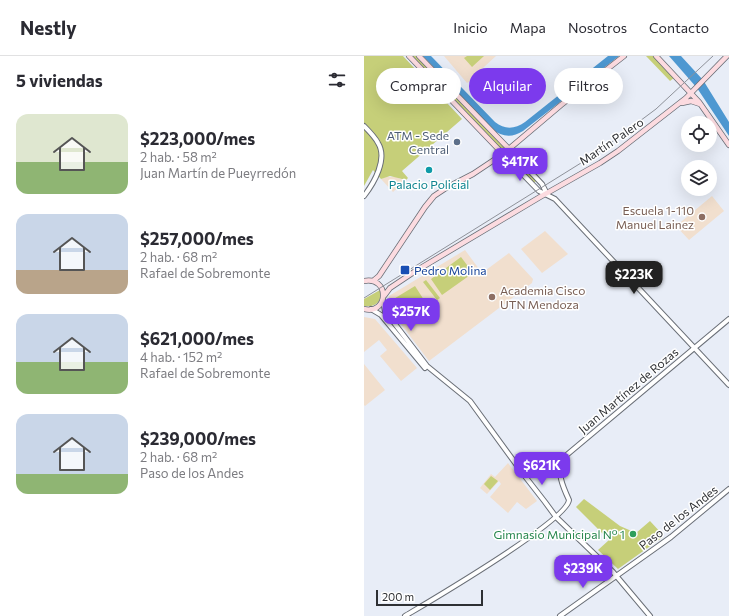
<!DOCTYPE html>
<html lang="es">
<meta charset="utf-8">
<style>
body{margin:0;font-family:Commissioner,sans-serif;background:#f7f7f7;color:#2b2b33;height:100vh;display:flex;flex-direction:column;font-size:15px;white-space:nowrap}
*{box-sizing:border-box;margin:0}
p{font-size:13px;color:#7c7c81}
.icon{flex:none;width:22px;height:22px;fill:none;stroke:currentColor;stroke-width:2;stroke-linecap:round;stroke-linejoin:round}
.map{position:relative;flex:1;overflow:hidden}
.drawer{display:flex;flex-direction:column;background:#fff;width:364px}
.drawer>*{flex:none}
.hud{position:absolute;left:12px;top:12px;width:293px;height:36px;display:flex;gap:8px}
.buttons{position:absolute;left:317px;top:60px;display:grid;gap:8px}
.buttons a{display:grid;place-items:center;width:36px;height:36px;border-radius:50%;background:#fff;box-shadow:0 4px 16px #0002;font-size:20px}
.scale{position:absolute;left:12px;bottom:10px;width:107px;box-sizing:border-box;padding-left:4px;border:2px solid #2e3034;border-top:0;font-size:11px;line-height:14px;white-space:nowrap;color:#2e3034;-webkit-text-stroke:3px #fff;paint-order:stroke}
.price{position:absolute;translate:-50% -34px;padding:0 9px;border-radius:8px;background:#7c3aed;color:#fff;font-size:13px;line-height:26px;filter:drop-shadow(0 1px 2px #0008)}
.price::after{content:'';position:absolute;left:50%;top:24px;width:12px;height:9px;margin-left:-6px;background:inherit;clip-path:polygon(0 0,100% 0,50% 100%)}
.price.selected{background:#222;color:#fff}
ul{padding:0;list-style:none}
li{display:flex;align-items:center;gap:12px;height:100px;padding:0 16px}
li span{display:grid;place-items:center;flex:none;width:112px;height:80px;border-radius:12px;color:#555}
li>.icon{margin-inline-start:auto}
span .icon{width:48px;height:48px;fill:#fffc;stroke-width:1}
li b{font-size:17px}
h2{display:flex;justify-content:space-between;align-items:center;height:48px;padding:0 16px;font-size:17px}
.pill{padding:0 14px;border-radius:18px;background:#fff;box-shadow:0 4px 16px #0002;font-size:14px;line-height:36px}
.pill.selected{background:#7c3aed;color:#fff}
header{display:flex;align-items:center;gap:24px;box-sizing:border-box;height:56px;padding:0 20px;background:#fff;border-bottom:1px solid #e1e1e2}
header strong{font-size:19px}
nav{display:flex;gap:22px;margin-inline-start:auto;font-size:14px}
main{display:flex;flex:1;min-height:0}
.map>svg:first-child{display:block}
.education{fill:#f1dfce}
.green{fill:#c6cf79}
.water{fill:#4e98d1}
.lines{fill:none;stroke-linecap:round;stroke-linejoin:round}
.tertiary-casing{stroke:#6a6f77;stroke-width:6}
.secondary-casing{stroke:#6a6f77;stroke-width:6}
.tertiary{stroke:#fff;stroke-width:4}
.secondary{stroke:#fcdbe0;stroke-width:4.5}
.tram{stroke:#8e9199;stroke-width:1}
.service-dot{fill:#5c6f8a;stroke:#fff;stroke-width:1.5}
.culture-dot{fill:#0f9aa8;stroke:#fff;stroke-width:1.5}
.education-dot{fill:#8d6e63;stroke:#fff;stroke-width:1.5}
.transit-dot{fill:#1a4fb4;stroke:#fff;stroke-width:1.5}
.leisure-dot{fill:#2e9e5b;stroke:#fff;stroke-width:1.5}
.labels{text-anchor:middle;dominant-baseline:central;stroke-width:3;stroke-linejoin:round;paint-order:stroke}
.service-label{font-size:12px;fill:#4e5e75;stroke:#fff;text-anchor:end}
.street-label{font-size:12px;fill:#2e3034;stroke:#fff}
.culture-label{font-size:12px;fill:#0d838f;stroke:#fff}
.education-label{font-size:12px;fill:#785e54;stroke:#fff;text-anchor:end}
.transit-label{font-size:12px;fill:#164399;stroke:#fff;text-anchor:start}
.leisure-label{font-size:12px;fill:#27864d;stroke:#fff;text-anchor:end}
</style>
<header>
<strong>Nestly</strong>
<nav><a>Inicio</a><a>Mapa</a><a>Nosotros</a><a>Contacto</a></nav>
</header>
<main>
<section class="drawer">
<h2>5 viviendas<svg class="icon" aria-label="filters" viewBox="0 0 24 24"><path d="M4 7h16M4 17h16"/><circle cx="9" cy="7" r="2"/><circle cx="15" cy="17" r="2"/></svg></h2>
<ul>
<li><span style="background:linear-gradient(#dfe7d0 60%,#8fb573 0)"><svg class="icon" aria-label="home" viewBox="0 0 24 24"><path d="M3 11l9-7 9 7M6 9v11h12V9"/></svg></span><div><b>$223,000/mes</b><p>2 hab. · 58 m²</p><p>Juan Martín de Pueyrredón</p></div></li>
<li><span style="background:linear-gradient(#c9d6e8 70%,#b9a48a 0)"><svg class="icon" aria-label="home" viewBox="0 0 24 24"><path d="M3 11l9-7 9 7M6 9v11h12V9"/></svg></span><div><b>$257,000/mes</b><p>2 hab. · 68 m²</p><p>Rafael de Sobremonte</p></div></li>
<li><span style="background:linear-gradient(#c9d6e8 60%,#8fb573 0)"><svg class="icon" aria-label="home" viewBox="0 0 24 24"><path d="M3 11l9-7 9 7M6 9v11h12V9"/></svg></span><div><b>$621,000/mes</b><p>4 hab. · 152 m²</p><p>Rafael de Sobremonte</p></div></li>
<li><span style="background:linear-gradient(#c9d6e8 75%,#8fb573 0)"><svg class="icon" aria-label="home" viewBox="0 0 24 24"><path d="M3 11l9-7 9 7M6 9v11h12V9"/></svg></span><div><b>$239,000/mes</b><p>2 hab. · 68 m²</p><p>Paso de los Andes</p></div></li>
</ul>
</section>
<div class="map">
<svg width="365" height="560" viewBox="0 0 365 560">
<rect width="100%" height="100%" fill="#e8edf7"/>
<!-- education -->
<path class="education" d="M80,0H132L108,22L109,23L103,27Z
M22,121H32L41,125L29,136L17,123Z
M348,140L360,155L325,184L312,170Z
M181,175L204,198L178,217L157,193Z
M101,194L118,217L145,197L169,223L168,227L65,305L23,250L25,240Z
M0,261L11,263L53,312L37,325L16,300L23,294L15,284L0,296Z
M0,308L21,334L1,350L0,349Z
M144,407L173,445L162,453L153,446L144,457L126,441L137,428L135,425L123,438L116,432L127,418L131,421Z"/>
<!-- green -->
<path class="green" d="M0,0H39L98,63L38,115L44,122L42,124L26,120L17,123L9,114L0,130Z
M47,0H52L174,124L169,127Z
M103,0H120L108,11L100,2Z
M282,0H292L311,21L306,25Z
M97,201L109,217L78,239L67,223Z
M62,224L76,242L73,244L59,226Z
M51,230L60,244L37,258L28,244Z
M16,234C19,245 11,252 0,250V243Z
M127,420L134,425L126,434L120,428Z
M220,443L256,470L272,477L286,465L299,479V481L254,513L234,494L245,484L212,451Z"/>
<!-- water -->
<path class="water" d="M59,0H67L131,66C141,74 151,73 161,66L244,0H255L159,75C148,82 138,81 128,73Z
M305,0H317L339,24L365,66V80L333,32Z"/>
<g class="lines">
<!-- tertiary casing -->
<g class="tertiary-casing">
<path id="tertiary" d="M0,70C5,75 11,81 14,87C24,103 10,127 0,140
M145,93L178,128L183,138
M139,98L175,135L191,143L365,329
M19,245L21,255L63,310L106,345L160,419L181,446L192,461L249,516L286,560
M7,253L17,259L61,312
M41,560C66,545 203,465 205,444C199,431 192,416 199,402L365,263
M196,560L307,481L365,433"/>
</g>
<!-- secondary casing -->
<g class="secondary-casing">
<path id="secondary" d="M45,0L139,98
M55,0L145,93
M292,0L335,46L365,89
M318,47L327,45L336,48
M0,225C26,220 25,259 0,253
M9,225L15,220L61,151L70,140L82,132L109,118L139,98L197,49L260,0
M20,240L26,232L50,216L176,141L236,107L254,95L322,42L363,0"/>
</g>
<!-- tertiary -->
<use href="#tertiary" class="tertiary"/>
<!-- secondary -->
<use href="#secondary" class="secondary"/>
<!-- tram -->
<path class="tram" d="M0,242L233,97L292,53L349,0"/>
</g>
<!-- markers -->
<circle class="service-dot" cx="93" cy="86" r="4"/>
<circle class="culture-dot" cx="65" cy="114" r="4"/>
<g class="education-dot">
<circle cx="338" cy="161" r="4"/>
<circle cx="128" cy="241" r="4"/>
</g>
<rect class="transit-dot" x="36" y="209" width="10" height="10" rx="2"/>
<circle class="leisure-dot" cx="269" cy="478" r="4"/>
<g class="labels">
<!-- service labels -->
<g class="service-label">
<text x="85" y="79">ATM - Sede<tspan x="85" dy="14">Central</tspan></text>
</g>
<!-- street labels -->
<g class="street-label">
<text transform="translate(247 85) rotate(-34)">Martín Palero</text>
<text transform="translate(264 334) rotate(-40)">Juan Martínez de Rozas</text>
<text transform="translate(314 461) rotate(-38)">Paso de los Andes</text>
</g>
<!-- culture labels -->
<g class="culture-label">
<text x="65" y="128">Palacio Policial</text>
</g>
<!-- education labels -->
<g class="education-label">
<text x="330" y="154">Escuela 1-110<tspan x="330" dy="14">Manuel Lainez</tspan></text>
<text x="136" y="234" text-anchor="start">Academia Cisco<tspan x="136" dy="14">UTN Mendoza</tspan></text>
</g>
<!-- transit labels -->
<g class="transit-label">
<text x="50" y="214">Pedro Molina</text>
</g>
<!-- leisure labels -->
<g class="leisure-label">
<text x="261" y="478">Gimnasio Municipal N° 1</text>
</g>
</g>
</svg>
<div class="buttons">
<a><svg class="icon" aria-label="locate" viewBox="0 0 24 24"><circle cx="12" cy="12" r="6"/><path d="M12 2v4M12 18v4M2 12h4M18 12h4"/></svg></a>
<a><svg class="icon" aria-label="layers" viewBox="0 0 24 24"><path d="M12 4l9 5-9 5-9-5zM3 14l9 5 9-5"/></svg></a>
</div>
<div class="scale">200 m</div>
<b class="price" style="left:156px;top:126px">$417K</b>
<b class="price selected" style="left:270px;top:239px">$223K</b>
<b class="price" style="left:47px;top:276px">$257K</b>
<b class="price" style="left:178px;top:430px">$621K</b>
<b class="price" style="left:219px;top:533px">$239K</b>
<div class="hud">
<a class="pill">Comprar</a>
<a class="pill selected">Alquilar</a>
<a class="pill">Filtros</a>
</div>
</div>
</main>
